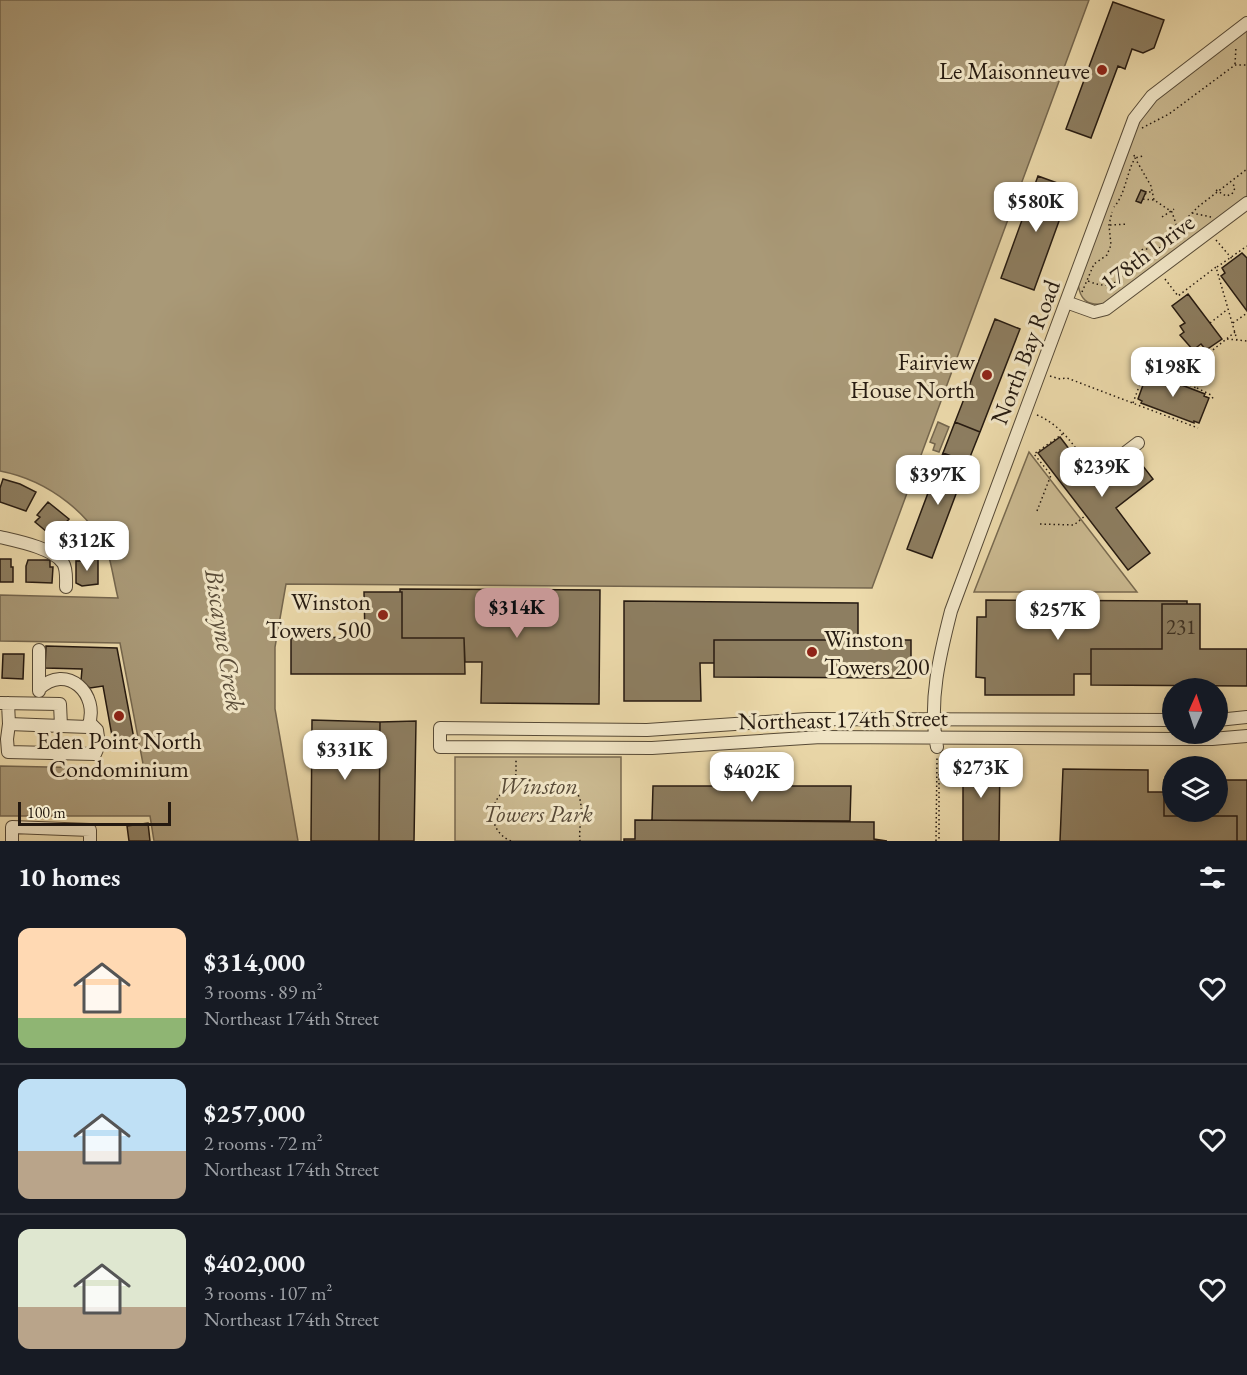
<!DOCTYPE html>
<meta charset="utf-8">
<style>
body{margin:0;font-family:"EB Garamond",serif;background:#242831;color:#f1f3f6;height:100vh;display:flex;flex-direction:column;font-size:22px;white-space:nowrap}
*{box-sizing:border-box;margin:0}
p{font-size:20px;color:#9ea1a6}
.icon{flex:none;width:33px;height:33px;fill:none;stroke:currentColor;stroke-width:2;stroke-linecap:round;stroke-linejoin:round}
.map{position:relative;height:841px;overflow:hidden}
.side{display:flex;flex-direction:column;background:#171b24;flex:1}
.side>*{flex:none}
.needle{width:39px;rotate:3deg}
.tools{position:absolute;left:1162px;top:678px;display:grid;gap:12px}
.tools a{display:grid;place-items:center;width:66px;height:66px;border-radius:50%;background:#171b24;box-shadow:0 3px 15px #0003;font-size:30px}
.scale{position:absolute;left:18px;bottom:15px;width:153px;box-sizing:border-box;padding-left:6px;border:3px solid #241910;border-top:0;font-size:16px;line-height:21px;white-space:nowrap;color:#241910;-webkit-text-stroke:4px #f3e8c9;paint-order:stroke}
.price{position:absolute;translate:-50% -51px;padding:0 14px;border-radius:12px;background:#fff;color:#222;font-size:20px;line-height:39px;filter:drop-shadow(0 2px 3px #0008)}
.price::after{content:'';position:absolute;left:50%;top:36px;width:18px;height:14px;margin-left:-9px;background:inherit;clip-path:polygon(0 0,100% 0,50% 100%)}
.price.active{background:#c59692;color:#111}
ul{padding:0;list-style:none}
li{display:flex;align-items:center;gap:18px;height:150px;padding:0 18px}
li+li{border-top:2px solid #363941}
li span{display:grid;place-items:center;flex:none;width:168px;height:120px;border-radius:12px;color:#555}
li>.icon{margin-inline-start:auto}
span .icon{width:72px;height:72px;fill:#fffc;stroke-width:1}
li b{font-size:26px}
h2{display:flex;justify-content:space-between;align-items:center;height:72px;padding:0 18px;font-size:26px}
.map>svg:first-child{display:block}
.green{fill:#cbba91;stroke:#786a50;stroke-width:1.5}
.water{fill:#a99977;stroke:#74664e;stroke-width:1.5}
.building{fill:#8d7e61;stroke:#241910;stroke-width:1.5}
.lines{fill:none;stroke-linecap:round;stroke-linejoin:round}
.minor-casing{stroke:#564a37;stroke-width:14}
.path{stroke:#241910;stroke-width:1.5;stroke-dasharray:1.5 3;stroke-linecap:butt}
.minor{stroke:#f3e8c9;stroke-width:12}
.poi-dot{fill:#8f2418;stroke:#f3e8c9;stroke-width:2}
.labels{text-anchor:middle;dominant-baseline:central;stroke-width:6;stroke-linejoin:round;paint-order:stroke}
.number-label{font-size:21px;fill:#3e3224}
.poi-label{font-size:24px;fill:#241910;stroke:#f3e8c9;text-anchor:end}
.street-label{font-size:24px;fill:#241910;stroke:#f3e8c9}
.park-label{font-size:24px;font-style:italic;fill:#564937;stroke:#f3e8c9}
.water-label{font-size:26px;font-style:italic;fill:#594c39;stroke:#f3e8c9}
</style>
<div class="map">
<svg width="1247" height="841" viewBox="0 0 1247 841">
<rect width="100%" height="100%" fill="#eddbac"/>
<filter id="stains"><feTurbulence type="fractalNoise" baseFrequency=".00333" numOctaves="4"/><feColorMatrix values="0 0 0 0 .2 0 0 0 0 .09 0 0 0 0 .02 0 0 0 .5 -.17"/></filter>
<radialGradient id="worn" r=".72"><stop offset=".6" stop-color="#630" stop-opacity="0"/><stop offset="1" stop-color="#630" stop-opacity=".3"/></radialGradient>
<!-- green -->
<path class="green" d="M1247,30V196L1103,304C1087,306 1080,299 1078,284L1138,122L1148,106Z
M1029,452L1137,592H974Z
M455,757H621V841H455Z"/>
<!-- water -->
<path class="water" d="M0,0H1089L872,588L286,584L275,647V709L298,841H154L150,816H0V766L144,769L120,643L0,641V595L118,598C115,586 113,573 110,561C96,515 47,480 0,471Z
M938,422L949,427L939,452L933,450L935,444L930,442Z"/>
<!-- building -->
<path class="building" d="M1113,2L1164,20L1154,48L1143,53L1132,49L1125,69L1118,66L1091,138L1066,129Z
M1038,176L1071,188L1034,290L1001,278Z
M1141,190L1146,192L1141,203L1136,201Z
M1242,253L1247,258V311L1221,276L1225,273L1222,268Z
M1188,294L1222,339L1206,350L1201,344L1193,350L1180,335L1184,332L1180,326L1185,323L1172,306Z
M995,319L1020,329L980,432L955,422Z
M1147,374L1152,376L1153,374L1205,394L1204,396L1209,398L1199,423L1194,421V423L1141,403L1142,401L1138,399Z
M955,422L980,432L968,462L943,453Z
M1060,437L1097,486L1136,457L1153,479L1116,508L1150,553L1128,570L1038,453Z
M943,453L968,462L932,558L907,549Z
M3,479L20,484L36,492L26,511L0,502V488Z
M48,502L69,519L53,537L35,522L40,517L37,515Z
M75,525L91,547L71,559L58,541L63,536L62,534Z
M0,559H11V567H13V582H0Z
M83,559H98V584L82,586L76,583V561H83Z
M28,560H50V567H53L52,583L26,582V566Z
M400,589L600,590L599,704L481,703L482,662H465L464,638H402V592H400Z
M364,592H402V638H464L465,674H291V638L365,637Z
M986,600L1187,601V604H1162V649H1091V674H1074V695H985V678L976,677L977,617H986Z
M624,601L858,603V640H714V663H700L701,701H624Z
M1162,604H1200V649H1247V686L1091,685V649H1162Z
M714,640H911V678L714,677Z
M46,646L117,648L135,744L114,747L103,686L90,688L81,681L82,669L45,668Z
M3,654H24L23,679L2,678Z
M312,720L380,722L379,841H311Z
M416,721L414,841H379L380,722Z
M963,758H1000L999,841H963Z
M1063,769L1148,770V792H1164V816H1237V841H1060Z
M1164,780H1173V812H1218V780H1247V841H1237V816H1164Z
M653,786H851L850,821L652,820Z
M635,820L874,822V839L887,841H624V839H635Z
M148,823L150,841H129L127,826Z"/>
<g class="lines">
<!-- minor casing -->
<g class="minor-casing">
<path id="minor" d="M1066,302L1094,312L1106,309L1247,203
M1104,469L1138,443
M0,537C17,541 53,548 63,563C67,569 66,580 66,587
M39,650V691
M1,703L60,704L61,726
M8,703L9,724L7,739L8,752L95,754L99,745L97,730L90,723
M1173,720L808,719L647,730L440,728V747L652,748L821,737L1177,739H1212L1247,736
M1218,720L1247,717
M9,724L88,727C101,694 66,662 39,689
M937,747C928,702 940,654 951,611L1134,119L1152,96L1247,23
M12,841V827L90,830V841"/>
</g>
<!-- path -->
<path class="path" d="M1235,64L1236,47
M1142,128L1169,114L1235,65H1247
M1134,155L1135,158L1143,156
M1216,190L1226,196L1232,194L1235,188L1232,182
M1145,194L1152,191
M1143,199L1154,200
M1192,213L1211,217
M1162,217L1174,209
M1110,225L1128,224
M1179,226L1199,206L1247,169
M1216,240L1233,260
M1217,267L1247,246
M1165,279L1178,296L1216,267L1237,340
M1088,281C1103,287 1113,288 1124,274L1126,263L1143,249H1158L1172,238L1178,230L1172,212L1154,200L1151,186L1135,158C1126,174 1126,193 1114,207
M1082,292L1094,264L1107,255L1111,245L1109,225L1112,212
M1210,323L1228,309
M1233,323L1247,313
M1227,339L1247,341
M1050,376L1060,379L1067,378L1198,428
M1197,388L1211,395L1214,400
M1133,403L1145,370L1164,377L1166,374L1196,388L1204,375L1209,353L1235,332
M1037,415C1063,426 1076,449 1092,470
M1099,479L1102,483
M1037,511L1051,475L1034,454L1064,433
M1040,524L1074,525L1086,515
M939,774V841
M516,775L523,786
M510,788L516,774V758
M511,841C486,831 487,795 513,787C526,783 535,795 549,795C559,795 566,788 576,792C586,803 578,826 580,841
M936,841L937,758"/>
<!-- minor -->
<use href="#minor" class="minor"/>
</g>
<!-- markers -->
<g class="poi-dot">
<circle cx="1102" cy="70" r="6"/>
<circle cx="987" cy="375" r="6"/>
<circle cx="383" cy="615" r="6"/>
<circle cx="812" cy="652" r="6"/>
<circle cx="119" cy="716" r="6"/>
</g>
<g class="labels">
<!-- number labels -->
<g class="number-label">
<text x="1181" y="626">231</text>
</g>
<!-- poi labels -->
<g class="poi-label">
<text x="1090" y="70">Le Maisonneuve</text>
<text x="975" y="361">Fairview<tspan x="975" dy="28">House North</tspan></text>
<text x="371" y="601">Winston<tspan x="371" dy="28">Towers 500</tspan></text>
<text x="824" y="638" text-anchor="start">Winston<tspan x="824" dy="28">Towers 200</tspan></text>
<text x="119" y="740" text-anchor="middle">Eden Point North<tspan x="119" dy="28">Condominium</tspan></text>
</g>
<!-- street labels -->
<g class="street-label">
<text transform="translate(1147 252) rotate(-37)">178th Drive</text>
<text transform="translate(1025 352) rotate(-69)">North Bay Road</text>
<text transform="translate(843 719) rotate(-1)">Northeast 174th Street</text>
</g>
<!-- park labels -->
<g class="park-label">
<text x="538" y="785">Winston<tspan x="538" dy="28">Towers Park</tspan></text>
</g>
<!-- water labels -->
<g class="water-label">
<text transform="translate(225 640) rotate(81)">Biscayne Creek</text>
</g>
</g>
<rect width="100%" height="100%" filter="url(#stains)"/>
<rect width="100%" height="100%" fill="url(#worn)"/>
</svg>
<div class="tools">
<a><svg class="needle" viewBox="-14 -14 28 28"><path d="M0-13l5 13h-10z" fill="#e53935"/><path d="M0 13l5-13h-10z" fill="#9ea1a6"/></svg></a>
<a><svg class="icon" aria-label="layers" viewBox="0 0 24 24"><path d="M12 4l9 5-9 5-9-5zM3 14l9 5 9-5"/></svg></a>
</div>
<div class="scale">100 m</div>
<b class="price" style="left:1036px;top:233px">$580K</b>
<b class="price" style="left:1173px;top:398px">$198K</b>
<b class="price" style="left:1102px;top:498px">$239K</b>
<b class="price" style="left:938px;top:506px">$397K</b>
<b class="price" style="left:87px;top:572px">$312K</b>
<b class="price active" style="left:517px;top:639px">$314K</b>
<b class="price" style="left:1058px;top:641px">$257K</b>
<b class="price" style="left:345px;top:781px">$331K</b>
<b class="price" style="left:981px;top:799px">$273K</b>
<b class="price" style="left:752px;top:803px">$402K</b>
</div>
<section class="side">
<h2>10 homes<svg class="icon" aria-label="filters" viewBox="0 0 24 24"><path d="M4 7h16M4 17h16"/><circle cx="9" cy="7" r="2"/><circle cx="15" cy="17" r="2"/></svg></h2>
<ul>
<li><span style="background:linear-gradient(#ffd9b3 75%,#8fb573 0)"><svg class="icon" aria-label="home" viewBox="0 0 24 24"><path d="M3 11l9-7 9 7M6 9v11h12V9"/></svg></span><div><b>$314,000</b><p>3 rooms · 89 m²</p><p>Northeast 174th Street</p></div><svg class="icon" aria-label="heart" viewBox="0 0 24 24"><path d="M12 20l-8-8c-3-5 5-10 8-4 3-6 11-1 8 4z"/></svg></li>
<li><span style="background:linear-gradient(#bfe0f5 60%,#b9a48a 0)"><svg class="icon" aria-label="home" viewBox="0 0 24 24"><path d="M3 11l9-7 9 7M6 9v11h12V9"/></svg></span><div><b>$257,000</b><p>2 rooms · 72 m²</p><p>Northeast 174th Street</p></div><svg class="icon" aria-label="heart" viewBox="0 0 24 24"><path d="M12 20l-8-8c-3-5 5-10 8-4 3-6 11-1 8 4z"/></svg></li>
<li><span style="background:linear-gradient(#dfe7d0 65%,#b9a48a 0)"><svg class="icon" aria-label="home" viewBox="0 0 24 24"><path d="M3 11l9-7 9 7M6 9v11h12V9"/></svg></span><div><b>$402,000</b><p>3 rooms · 107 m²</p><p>Northeast 174th Street</p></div><svg class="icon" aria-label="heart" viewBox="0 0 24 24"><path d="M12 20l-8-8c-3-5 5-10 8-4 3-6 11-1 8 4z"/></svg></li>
</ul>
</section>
